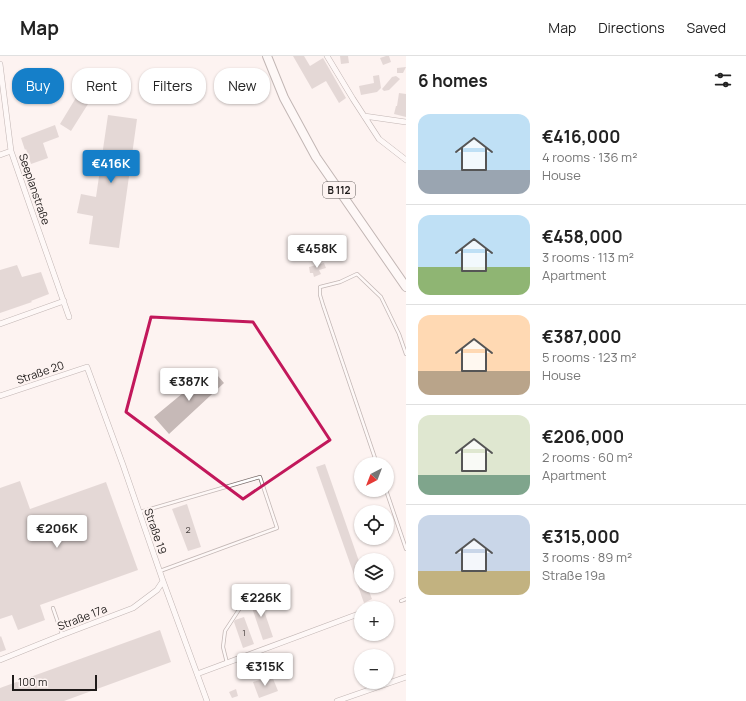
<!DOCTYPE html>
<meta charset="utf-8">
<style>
body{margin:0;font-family:Manrope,sans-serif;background:#f6f6f6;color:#222;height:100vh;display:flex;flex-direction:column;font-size:15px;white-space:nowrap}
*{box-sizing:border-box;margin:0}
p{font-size:13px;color:#767676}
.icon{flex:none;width:22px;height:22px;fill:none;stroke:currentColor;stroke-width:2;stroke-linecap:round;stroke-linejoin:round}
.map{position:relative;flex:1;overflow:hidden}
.side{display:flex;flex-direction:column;background:#fff;width:340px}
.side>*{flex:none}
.banner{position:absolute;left:12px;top:12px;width:334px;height:36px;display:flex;gap:8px}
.needle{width:26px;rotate:222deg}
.buttons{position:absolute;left:354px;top:401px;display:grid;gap:8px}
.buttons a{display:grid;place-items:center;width:40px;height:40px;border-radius:50%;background:#fff;box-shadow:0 1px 3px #0004;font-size:20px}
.scale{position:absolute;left:12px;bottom:10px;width:85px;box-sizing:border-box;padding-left:4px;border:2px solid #1f1b1a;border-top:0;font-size:11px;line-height:14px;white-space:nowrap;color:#1f1b1a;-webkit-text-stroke:3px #fdf3f1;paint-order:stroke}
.price{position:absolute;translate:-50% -34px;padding:0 9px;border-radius:4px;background:#fff;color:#222;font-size:13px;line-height:26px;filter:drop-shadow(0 1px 2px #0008)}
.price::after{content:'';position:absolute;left:50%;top:24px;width:12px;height:9px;margin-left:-6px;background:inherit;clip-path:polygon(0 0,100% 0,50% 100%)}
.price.current{background:#157fc9;color:#fff}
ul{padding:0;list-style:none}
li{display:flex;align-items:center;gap:12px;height:100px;padding:0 12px}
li+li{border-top:1px solid #e0e0e0}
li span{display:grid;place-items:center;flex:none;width:112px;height:80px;border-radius:12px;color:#555}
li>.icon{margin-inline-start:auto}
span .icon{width:48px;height:48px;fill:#fffc;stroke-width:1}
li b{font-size:17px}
h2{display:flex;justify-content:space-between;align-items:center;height:48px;padding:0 12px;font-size:17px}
.chip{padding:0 14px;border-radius:16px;background:#fff;box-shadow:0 1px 3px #0004;font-size:14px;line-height:36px}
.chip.current{background:#157fc9;color:#fff}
header{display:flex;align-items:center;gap:24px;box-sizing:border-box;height:56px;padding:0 20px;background:#fff;border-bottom:1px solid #e0e0e0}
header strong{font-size:19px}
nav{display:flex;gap:22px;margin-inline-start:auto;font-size:14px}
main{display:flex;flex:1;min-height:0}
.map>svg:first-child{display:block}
.building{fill:#c6b9b7}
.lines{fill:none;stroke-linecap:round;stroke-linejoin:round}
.service-casing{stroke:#7a6e6c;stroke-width:4}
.minor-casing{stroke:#7a6e6c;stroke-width:6}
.primary-casing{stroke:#7a6e6c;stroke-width:10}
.service{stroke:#fff;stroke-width:2.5}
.minor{stroke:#fff;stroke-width:5}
.primary{stroke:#fff;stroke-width:8}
.marked{fill:none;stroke:#c2185b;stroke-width:3;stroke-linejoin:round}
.labels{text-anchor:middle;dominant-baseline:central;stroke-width:4;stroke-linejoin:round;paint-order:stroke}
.number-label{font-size:9px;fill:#494241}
.shield{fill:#fdf3f1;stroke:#625c5a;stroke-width:1}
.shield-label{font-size:10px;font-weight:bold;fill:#1f1b1a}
.street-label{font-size:11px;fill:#1f1b1a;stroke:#fdf3f1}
</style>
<header>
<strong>Map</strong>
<nav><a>Map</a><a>Directions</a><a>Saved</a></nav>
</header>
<main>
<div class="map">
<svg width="406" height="645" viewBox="0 0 406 645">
<rect width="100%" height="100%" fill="#fdf3f1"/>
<!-- building -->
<path class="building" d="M293,0H304L310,10L323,2L346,42L339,47L326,25L312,33Z
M340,0H348L349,7L341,8Z
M386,0H389L391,6L383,9L380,2Z
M406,11L403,17H397V12Z
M379,19L381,32L377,36L361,39L359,30L374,27L373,20Z
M396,20L400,23L389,34L384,35L382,33L392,21Z
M399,37L406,38V61L394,58L396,50H397Z
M77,40L88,48L71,75L60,68Z
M108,59L137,63L119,192L89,188L93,160L77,157L81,138L96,141Z
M55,69L59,81L43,87L48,102L31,108L26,93L25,94L21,82Z
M324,207L326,212L319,214L321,218L314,221L313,217H310L309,211Z
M17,209L22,221L41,216L49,238L31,245L32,246L0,257V214Z
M212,313L224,327L169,378L154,361Z
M325,408L361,511V530H367L372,543L364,547L316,411Z
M20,425L30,453L106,426L138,514L40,549L45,564L18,574L12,559L0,563V432Z
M187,448L201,491L188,495L172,453Z
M259,540L273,581L263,584L249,543Z
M244,561L254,588L243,592L234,566L235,564Z
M160,574L171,606L64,645H0V632Z
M1,580L6,594L0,596V581Z
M272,620L278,635L259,642L253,626Z
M236,633L238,640L232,642L229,636Z"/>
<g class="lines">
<!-- service casing -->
<g class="service-casing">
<path id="service" d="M377,408L323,249L320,239V231L340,226L357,218L381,241L399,278L406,298
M386,434L406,493
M140,456L260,421L277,472L160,515
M401,545L406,543
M53,552L62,578
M227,607L223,591L225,575L248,540L264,534"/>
</g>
<!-- minor casing -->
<g class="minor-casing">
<path id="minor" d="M327,0L353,43L379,83L406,104
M0,8L11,95L30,150L69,261
M364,60L406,66
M0,99L11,95
M0,268L64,245
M0,340L87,311L123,409L163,525L207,645
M0,604L62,579L133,552L157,534L163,525
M197,618L361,557
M337,645L406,621"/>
</g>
<!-- primary casing -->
<g class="primary-casing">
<path id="primary" d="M267,0L284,42L316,101L406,231"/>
</g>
<!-- service -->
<use href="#service" class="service"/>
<!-- minor -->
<use href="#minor" class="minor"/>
<!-- primary -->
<use href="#primary" class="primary"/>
</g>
<!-- marked area -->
<path d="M0 0H406V645H0ZM151,261L253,266L330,384L243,443L126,356Z" fill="#fdf3f1" fill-opacity=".55" fill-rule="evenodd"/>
<path class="marked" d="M151,261L253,266L330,384L243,443L126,356Z"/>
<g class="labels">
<!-- number labels -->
<g class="number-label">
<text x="188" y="473">2</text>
<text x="244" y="576">1</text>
</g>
<!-- shield labels -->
<rect class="shield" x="323" y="126" width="32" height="16" rx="3"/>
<g class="shield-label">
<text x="339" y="134">B 112</text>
</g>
<!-- street labels -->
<g class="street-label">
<text transform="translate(35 133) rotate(71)">Seeplanstraße</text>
<text transform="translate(40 316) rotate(-19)">Straße 20</text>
<text transform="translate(156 475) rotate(71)">Straße 19</text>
<text transform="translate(82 561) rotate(-21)">Straße 17a</text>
</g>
</g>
</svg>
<div class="buttons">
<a><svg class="needle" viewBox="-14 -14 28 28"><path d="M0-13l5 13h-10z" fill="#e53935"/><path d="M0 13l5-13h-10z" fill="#767676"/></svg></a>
<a><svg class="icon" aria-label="locate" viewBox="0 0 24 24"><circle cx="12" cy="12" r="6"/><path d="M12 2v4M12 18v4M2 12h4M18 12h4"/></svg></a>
<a><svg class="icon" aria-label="layers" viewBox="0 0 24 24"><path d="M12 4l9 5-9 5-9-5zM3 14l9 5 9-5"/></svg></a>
<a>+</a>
<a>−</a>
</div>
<div class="scale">100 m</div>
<b class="price current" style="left:111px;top:128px">€416K</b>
<b class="price" style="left:317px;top:213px">€458K</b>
<b class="price" style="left:189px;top:346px">€387K</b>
<b class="price" style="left:57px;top:493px">€206K</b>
<b class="price" style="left:261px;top:562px">€226K</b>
<b class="price" style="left:265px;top:631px">€315K</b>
<div class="banner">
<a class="chip current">Buy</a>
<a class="chip">Rent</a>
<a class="chip">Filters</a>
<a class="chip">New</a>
</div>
</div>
<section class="side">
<h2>6 homes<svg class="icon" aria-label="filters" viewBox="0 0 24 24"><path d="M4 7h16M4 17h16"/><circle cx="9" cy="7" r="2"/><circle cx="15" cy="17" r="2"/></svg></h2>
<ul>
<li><span style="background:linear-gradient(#bfe0f5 70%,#9aa5b1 0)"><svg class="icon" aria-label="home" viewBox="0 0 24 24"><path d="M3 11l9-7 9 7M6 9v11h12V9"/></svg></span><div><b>€416,000</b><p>4 rooms · 136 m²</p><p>House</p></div></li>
<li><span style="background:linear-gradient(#bfe0f5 65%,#8fb573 0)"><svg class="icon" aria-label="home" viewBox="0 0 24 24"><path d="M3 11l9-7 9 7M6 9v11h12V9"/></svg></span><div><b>€458,000</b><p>3 rooms · 113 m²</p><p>Apartment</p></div></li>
<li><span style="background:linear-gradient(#ffd9b3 70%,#b9a48a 0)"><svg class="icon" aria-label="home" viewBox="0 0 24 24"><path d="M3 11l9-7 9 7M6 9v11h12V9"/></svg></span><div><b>€387,000</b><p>5 rooms · 123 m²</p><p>House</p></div></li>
<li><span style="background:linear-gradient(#dfe7d0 75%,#7fa58c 0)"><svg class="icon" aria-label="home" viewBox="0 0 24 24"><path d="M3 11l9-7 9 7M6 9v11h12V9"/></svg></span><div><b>€206,000</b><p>2 rooms · 60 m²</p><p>Apartment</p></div></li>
<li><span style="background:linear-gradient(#c9d6e8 70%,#c2b280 0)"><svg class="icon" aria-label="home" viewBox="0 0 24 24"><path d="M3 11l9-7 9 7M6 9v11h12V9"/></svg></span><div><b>€315,000</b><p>3 rooms · 89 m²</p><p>Straße 19a</p></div></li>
</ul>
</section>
</main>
